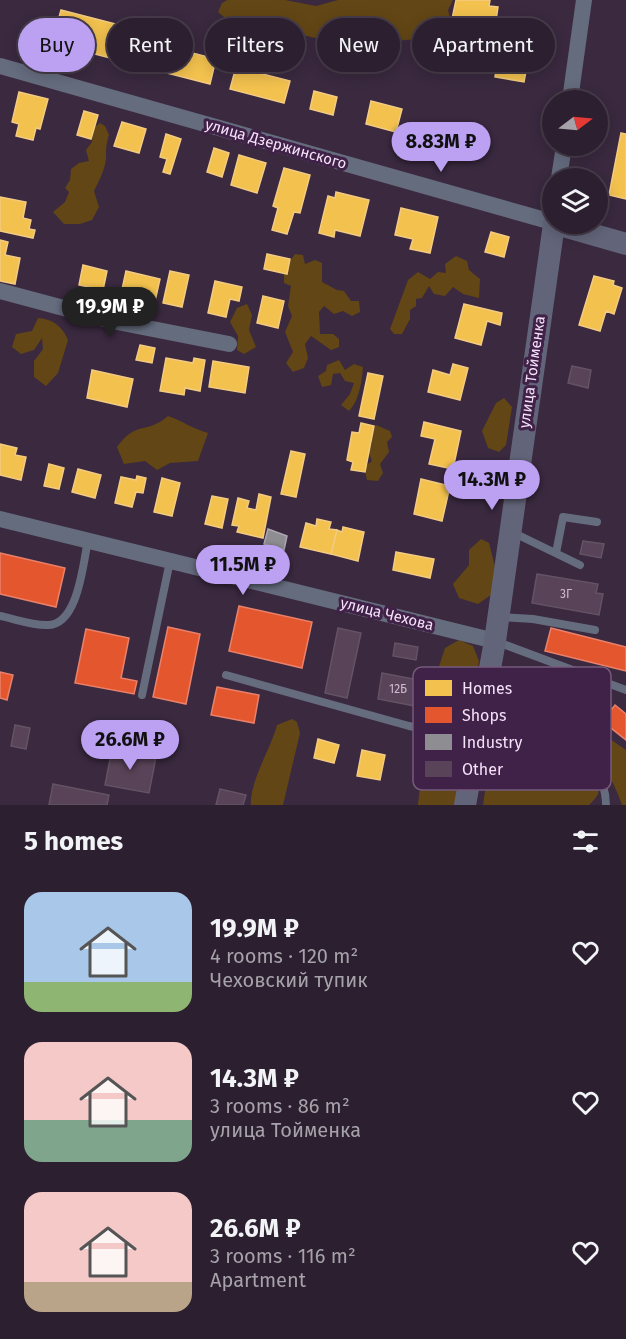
<!DOCTYPE html>
<meta charset="utf-8">
<style>
body{margin:0;font-family:"Fira Sans",sans-serif;background:#342737;color:#f1f3f6;height:100vh;display:flex;flex-direction:column;font-size:22px;white-space:nowrap}
*{box-sizing:border-box;margin:0}
p{font-size:20px;color:#a6a2aa}
.icon{flex:none;width:33px;height:33px;fill:none;stroke:currentColor;stroke-width:2;stroke-linecap:round;stroke-linejoin:round}
.map{position:relative;height:805px;overflow:hidden}
.sheet{display:flex;flex-direction:column;background:#2c1f2f;flex:1}
.sheet>*{flex:none}
.top-card{position:absolute;left:18px;top:18px;width:591px;height:54px;display:flex;gap:12px}
.needle{width:39px;rotate:74deg}
.controls{position:absolute;left:542px;top:90px;display:grid;gap:12px}
.controls a{display:grid;place-items:center;width:66px;height:66px;border-radius:50%;background:#2c1f2f;box-shadow:0 3px 15px #0003,0 0 0 2px #483d4b;font-size:30px}
.price{position:absolute;translate:-50% -51px;padding:0 14px;border-radius:21px;background:#bca0f2;color:#111;font-size:20px;line-height:39px;filter:drop-shadow(0 2px 3px #0008)}
.price::after{content:'';position:absolute;left:50%;top:36px;width:18px;height:14px;margin-left:-9px;background:inherit;clip-path:polygon(0 0,100% 0,50% 100%)}
.price.on{background:#222;color:#fff}
ul{padding:0;list-style:none}
li{display:flex;align-items:center;gap:18px;height:150px;padding:0 24px}
li span{display:grid;place-items:center;flex:none;width:168px;height:120px;border-radius:18px;color:#555}
li>.icon{margin-inline-start:auto}
span .icon{width:72px;height:72px;fill:#fffc;stroke-width:1}
li b{font-size:26px}
h2{display:flex;justify-content:space-between;align-items:center;height:72px;padding:0 24px;font-size:26px}
.tag{padding:0 21px;border-radius:27px;background:#2c1f2f;box-shadow:0 3px 15px #0003,0 0 0 2px #483d4b;font-size:21px;line-height:54px}
.tag.on{background:#bca0f2;color:#111}
.map>svg:first-child{display:block}
.green{fill:#624615}
.homes{fill:#f2c14e;stroke:#f3cb82;stroke-width:1.5}
.shops{fill:#e4572e;stroke:#e9816b;stroke-width:1.5}
.industry{fill:#8d8d92;stroke:#aca6b1;stroke-width:1.5}
.building{fill:#594358;stroke:#635364;stroke-width:1.5}
.lines{fill:none;stroke-linecap:round;stroke-linejoin:round}
.lane{stroke:#656c7e;stroke-width:8}
.street{stroke:#656c7e;stroke-width:16}
.secondary{stroke:#626479;stroke-width:22}
.labels{text-anchor:middle;dominant-baseline:central;stroke-width:6;stroke-linejoin:round;paint-order:stroke}
.number-label{font-size:12px;fill:#cebad2}
.street-label{font-size:15px;fill:#f5e2fa;stroke:#402147}
.key{fill:#402147;stroke:#765b7d;stroke-width:1.5}
.key-label{font-size:16px;fill:#f5e2fa}
</style>
<div class="map">
<svg width="626" height="805" viewBox="0 0 626 805">
<rect width="100%" height="100%" fill="#3a293f"/>
<!-- green -->
<path class="green" d="M227,0H285L316,6L338,0H453L448,10L451,21L436,38L404,40L375,47L343,44L225,18L218,12L222,3Z
M100,123L105,126L109,135C106,144 106,149 106,158C105,170 99,181 94,191L99,207L92,220L80,224H64L53,212L65,202L69,192L65,188L70,180L71,169L79,163L89,161L86,150L92,142L93,128Z
M295,254L303,255L305,264L315,260L322,263V282L337,290L344,291L351,301H359L360,312L352,316L343,311L334,314L324,306L319,312L320,334H333L339,339V347L331,350L311,336L305,344L308,358L304,368L293,372L286,363L293,352L285,332L292,316L288,306L291,286L284,283V269Z
M456,256L467,261L469,270L480,279L479,298L463,294L453,287L445,296L434,294L429,286L422,298L416,299V306L410,310V319L402,334H394L390,329L408,280L418,272L430,279L438,272L446,273L445,264Z
M247,304L252,315L249,330L256,347L244,354L237,350L238,336L230,322L237,308Z
M38,318C53,319 62,326 68,340L58,373L46,386L34,377V361L43,349L42,338L34,350L21,354L12,347L16,334L32,331Z
M339,360L345,370L354,364L363,367C362,381 359,401 349,411L341,405L350,394L354,383L345,381L340,373L333,374L331,385L322,387L318,376L326,371L327,365Z
M504,398L512,407L506,445L499,452L488,448L482,431L496,403Z
M168,416C183,421 193,429 208,433L198,461L170,463L157,470L145,461L124,464L117,447C136,420 146,435 168,416Z
M376,425L390,431L392,437L387,442L389,452L380,464L383,473L378,481L367,480L364,467L372,461L369,453L372,443L368,433Z
M481,539L489,543L495,567L491,595L478,604L459,598L453,584L469,565V550Z
M459,640L473,646L479,661L470,717L460,724L439,726L431,691L445,648Z
M509,673L522,678L626,750V805H622C609,766 578,724 540,706C525,699 516,697 503,686L504,675Z
M517,717C543,722 607,761 598,794C597,797 592,802 589,805H483L495,723Z
M292,719L297,722L300,733L283,805H251C249,783 271,748 277,725Z
M451,749L461,757L458,805H418C422,774 418,761 451,749Z"/>
<!-- homes -->
<path class="homes" d="M456,0H490L489,6L498,7L495,27L452,19Z
M61,10L139,30L130,63L52,43Z
M505,23L534,28L524,82L495,77Z
M165,46L216,59L210,84L159,71Z
M236,67L290,81L284,103L230,89Z
M314,91L337,97L333,115L310,109Z
M19,92L48,99L40,129L36,128L33,140L16,136L19,124L12,122Z
M371,101L402,109L396,132L366,124Z
M84,111L98,115L91,139L77,135Z
M122,122L146,129L139,153L114,146Z
M621,133L626,134V199L609,195Z
M166,134L181,139L170,174L163,172L167,159L160,157Z
M214,148L229,153L222,177L207,172Z
M239,155L266,163L257,193L231,185Z
M284,168L310,175L300,213L294,212L287,234L272,230L278,208L273,206Z
M336,192L369,200L360,236L335,230L334,237L319,233L328,196L335,198Z
M0,197L26,202L23,218L31,220L29,229L35,230L33,238L0,231Z
M401,208L438,217L430,253L410,249L413,239L395,235Z
M491,232L509,237L504,257L485,252Z
M0,240L8,242L5,255L20,258L15,284L0,281Z
M267,254L290,259L287,274L264,269Z
M83,265L107,271L103,290L79,285Z
M126,271L160,279L155,301L121,294Z
M170,271L189,275L182,307L163,303Z
M594,276L614,281L613,285L622,288L614,314L606,311L600,331L579,325Z
M215,281L242,287L239,301L230,299L226,317L208,313Z
M263,296L284,301L278,328L257,323Z
M464,304L502,313L500,325L487,321L481,345L455,338Z
M140,345L155,348L152,363L136,360Z
M166,358L193,363L194,358L205,360L200,391L185,388L184,395L160,391Z
M213,361L249,367L245,393L209,387Z
M453,364L468,368L460,400L428,392L433,370L450,375Z
M92,370L133,379L127,407L87,398Z
M368,373L383,376L374,419L359,416Z
M424,422L461,431L453,469L429,464L435,439L421,436Z
M361,423L374,426L365,472L351,470L353,462L347,460L352,432L359,433Z
M0,444L17,448L15,455L26,457L21,480L0,475Z
M291,451L305,454L296,497L281,494Z
M49,464L64,468L59,489L44,486Z
M78,469L101,475L95,498L72,492Z
M137,476L146,478L143,493L136,492L132,507L115,503L121,477L136,480Z
M162,478L180,483L172,516L154,512Z
M421,479L450,486L442,521L414,514Z
M259,494L271,497L263,538L237,532L239,526L232,525L238,498L249,501L247,508L256,510Z
M212,496L228,499L222,528L205,524Z
M317,519L331,522L329,529L337,530L331,554L300,547L306,523L316,526Z
M343,527L364,532L358,561L331,554L337,530L342,532Z
M396,552L434,559L430,578L393,570Z
M318,739L339,745L334,763L314,758Z
M362,750L385,755L380,780L357,776Z"/>
<!-- shops -->
<path class="shops" d="M0,553L65,568L56,607L0,594Z
M239,606L312,622L302,668L229,651Z
M168,627L200,634L186,704L153,697Z
M551,628L626,647V671L545,651Z
M86,629L129,638L121,678L137,681L134,694L75,683Z
M0,672L13,675L7,700L0,698Z
M217,687L259,695L254,723L211,715Z
M580,689L587,695L590,691L612,709L615,705L626,714V740L573,698Z"/>
<!-- industry -->
<path class="industry" d="M268,529L287,536L284,550L264,544Z"/>
<!-- building -->
<path class="building" d="M572,366L591,370L588,388L568,383Z
M583,541L604,544L601,558L580,554Z
M537,574L598,584L596,593L603,594L599,615L532,603Z
M338,628L361,633L347,698L325,693Z
M395,643L418,647L416,660L393,656Z
M382,673L419,680L415,706L378,699Z
M15,725L30,728L26,749L11,746Z
M112,749L156,757L149,793L105,785Z
M53,784L109,795L107,805H49Z
M220,789L246,795L243,805H216Z"/>
<g class="lines">
<!-- lane -->
<path class="lane" d="M512,532L580,565
M556,553L563,517L597,522
M0,616C15,619 31,625 46,625C78,627 83,564 88,540
M500,617L533,619L595,630
M495,641L626,690
M226,675L409,726L462,736L477,735
M142,695L170,561
M485,698C499,701 513,703 526,709C562,724 606,764 606,805"/>
<!-- street -->
<path class="street" d="M0,66L552,222
M570,100L584,0
M559,178L564,146
M0,291L112,321L229,344
M0,519L495,641"/>
<!-- secondary -->
<path class="secondary" d="M556,224L626,244
M465,805L495,641L554,224"/>
</g>
<g class="labels">
<!-- number labels -->
<g class="number-label">
<text x="566" y="594">3Г</text>
<text x="398" y="689">12Б</text>
</g>
<!-- street labels -->
<g class="street-label">
<text transform="translate(276 144) rotate(16)">улица Дзержинского</text>
<text transform="translate(532 372) rotate(-82)">улица Тойменка</text>
<text transform="translate(387 614) rotate(14)">улица Чехова</text>
</g>
</g>
<!-- legend -->
<rect x="413" y="667" width="198" height="123" rx="9" class="key"/>
<rect x="425" y="680" width="27" height="16" fill="#f2c14e"/>
<rect x="425" y="707" width="27" height="16" fill="#e4572e"/>
<rect x="425" y="734" width="27" height="16" fill="#8d8d92"/>
<rect x="425" y="761" width="27" height="16" fill="#594358"/>
<g class="key-label">
<text x="462" y="694">Homes</text>
<text x="462" y="721">Shops</text>
<text x="462" y="748">Industry</text>
<text x="462" y="775">Other</text>
</g>
</svg>
<div class="controls">
<a><svg class="needle" viewBox="-14 -14 28 28"><path d="M0-13l5 13h-10z" fill="#e53935"/><path d="M0 13l5-13h-10z" fill="#a6a2aa"/></svg></a>
<a><svg class="icon" aria-label="layers" viewBox="0 0 24 24"><path d="M12 4l9 5-9 5-9-5zM3 14l9 5 9-5"/></svg></a>
</div>
<b class="price" style="left:441px;top:173px">8.83M ₽</b>
<b class="price on" style="left:110px;top:338px">19.9M ₽</b>
<b class="price" style="left:492px;top:511px">14.3M ₽</b>
<b class="price" style="left:243px;top:596px">11.5M ₽</b>
<b class="price" style="left:130px;top:771px">26.6M ₽</b>
<div class="top-card">
<a class="tag on">Buy</a>
<a class="tag">Rent</a>
<a class="tag">Filters</a>
<a class="tag">New</a>
<a class="tag">Apartment</a>
</div>
</div>
<section class="sheet">
<h2>5 homes<svg class="icon" aria-label="filters" viewBox="0 0 24 24"><path d="M4 7h16M4 17h16"/><circle cx="9" cy="7" r="2"/><circle cx="15" cy="17" r="2"/></svg></h2>
<ul>
<li><span style="background:linear-gradient(#a9c7e8 75%,#8fb573 0)"><svg class="icon" aria-label="home" viewBox="0 0 24 24"><path d="M3 11l9-7 9 7M6 9v11h12V9"/></svg></span><div><b>19.9M ₽</b><p>4 rooms · 120 m²</p><p>Чеховский тупик</p></div><svg class="icon" aria-label="heart" viewBox="0 0 24 24"><path d="M12 20l-8-8c-3-5 5-10 8-4 3-6 11-1 8 4z"/></svg></li>
<li><span style="background:linear-gradient(#f6c9c9 65%,#7fa58c 0)"><svg class="icon" aria-label="home" viewBox="0 0 24 24"><path d="M3 11l9-7 9 7M6 9v11h12V9"/></svg></span><div><b>14.3M ₽</b><p>3 rooms · 86 m²</p><p>улица Тойменка</p></div><svg class="icon" aria-label="heart" viewBox="0 0 24 24"><path d="M12 20l-8-8c-3-5 5-10 8-4 3-6 11-1 8 4z"/></svg></li>
<li><span style="background:linear-gradient(#f6c9c9 75%,#b9a48a 0)"><svg class="icon" aria-label="home" viewBox="0 0 24 24"><path d="M3 11l9-7 9 7M6 9v11h12V9"/></svg></span><div><b>26.6M ₽</b><p>3 rooms · 116 m²</p><p>Apartment</p></div><svg class="icon" aria-label="heart" viewBox="0 0 24 24"><path d="M12 20l-8-8c-3-5 5-10 8-4 3-6 11-1 8 4z"/></svg></li>
</ul>
</section>
